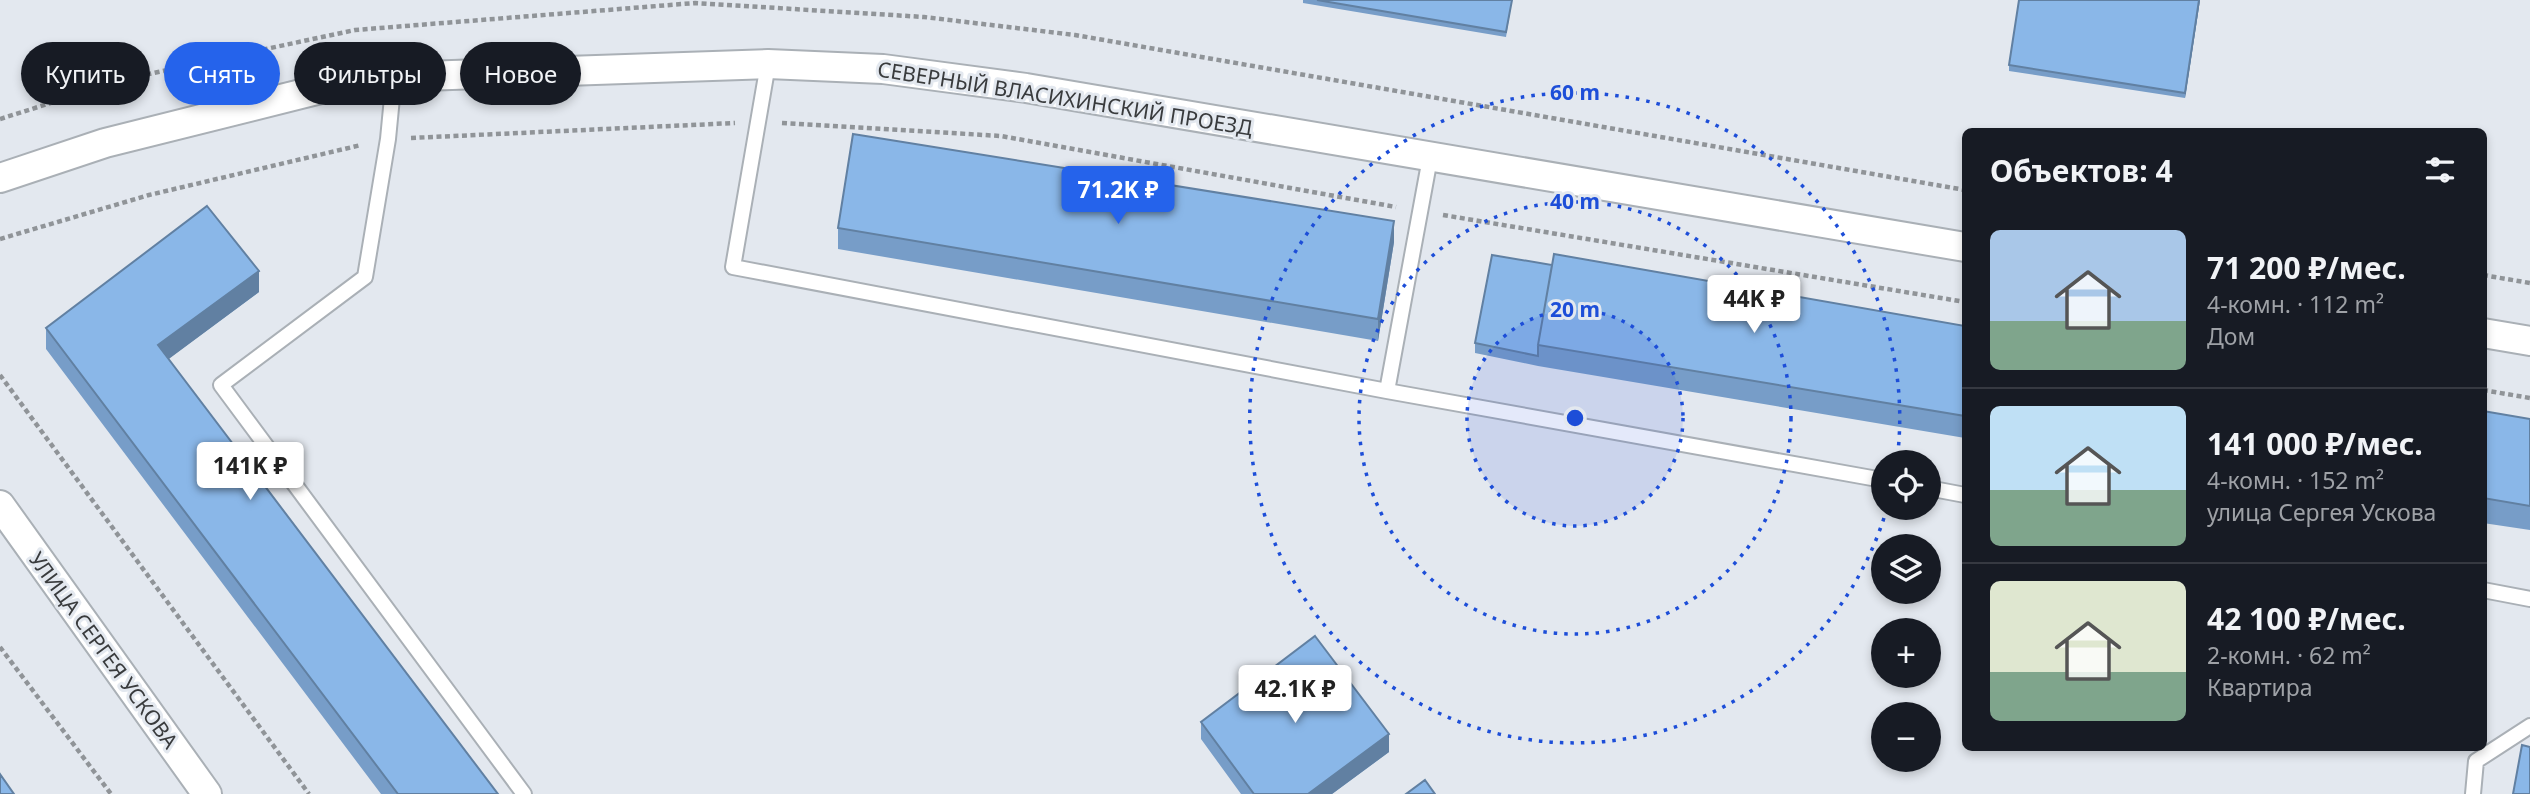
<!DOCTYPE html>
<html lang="ru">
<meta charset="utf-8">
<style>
body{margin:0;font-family:"Noto Sans",sans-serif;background:#242831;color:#f1f3f6;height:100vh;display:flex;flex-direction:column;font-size:26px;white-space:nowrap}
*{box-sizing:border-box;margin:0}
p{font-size:23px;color:#9ea1a6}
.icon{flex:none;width:38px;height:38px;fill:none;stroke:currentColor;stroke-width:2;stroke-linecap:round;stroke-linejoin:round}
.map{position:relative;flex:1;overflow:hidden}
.panel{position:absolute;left:1962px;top:128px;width:525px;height:623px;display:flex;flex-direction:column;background:#171b24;border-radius:10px;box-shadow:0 4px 10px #0003}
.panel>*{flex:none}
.hud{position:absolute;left:21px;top:42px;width:665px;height:63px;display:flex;gap:14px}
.fabs{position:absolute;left:1871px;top:450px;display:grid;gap:14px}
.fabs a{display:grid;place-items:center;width:70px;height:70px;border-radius:50%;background:#171b24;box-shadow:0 4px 10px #0003;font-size:35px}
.price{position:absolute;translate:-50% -60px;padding:0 16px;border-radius:7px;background:#fff;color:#222;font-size:23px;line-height:46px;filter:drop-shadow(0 2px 4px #0008)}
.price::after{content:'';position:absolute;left:50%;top:42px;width:21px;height:16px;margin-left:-10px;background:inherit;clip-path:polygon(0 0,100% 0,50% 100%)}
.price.selected{background:#2563eb;color:#fff}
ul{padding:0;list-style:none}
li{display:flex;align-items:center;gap:21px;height:175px;padding:0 28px}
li+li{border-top:2px solid #363941}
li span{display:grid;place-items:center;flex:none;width:196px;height:140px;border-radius:10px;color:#555}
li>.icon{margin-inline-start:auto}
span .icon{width:84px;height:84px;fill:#fffc;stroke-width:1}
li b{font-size:30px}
h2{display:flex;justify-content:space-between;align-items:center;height:84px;padding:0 28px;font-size:30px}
.chip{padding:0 24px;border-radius:32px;background:#171b24;box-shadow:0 4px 10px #0003;font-size:24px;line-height:63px}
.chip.selected{background:#2563eb;color:#fff}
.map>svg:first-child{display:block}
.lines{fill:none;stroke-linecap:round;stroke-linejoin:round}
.service-casing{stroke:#aab0b6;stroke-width:18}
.minor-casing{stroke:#aab0b6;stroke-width:32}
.path{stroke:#909498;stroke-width:4.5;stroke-dasharray:5 3.5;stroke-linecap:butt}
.service{stroke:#fff;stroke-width:14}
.minor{stroke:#fff;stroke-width:28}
.wall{fill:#779dc8}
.shaded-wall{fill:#6180a2}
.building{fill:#8ab7e8;stroke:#6180a2;stroke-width:2}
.ring{fill:none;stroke:#1d4ed8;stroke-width:3.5;stroke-dasharray:3.5 7}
.labels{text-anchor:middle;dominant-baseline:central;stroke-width:6;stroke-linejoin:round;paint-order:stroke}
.street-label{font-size:21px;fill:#393b3d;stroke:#e3e8ef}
.centre{fill:#1d4ed8;stroke:#e3e8ef;stroke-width:3.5}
.ring-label{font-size:21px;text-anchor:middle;font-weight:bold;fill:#1d4ed8;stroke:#e3e8ef;stroke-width:6;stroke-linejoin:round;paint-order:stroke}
</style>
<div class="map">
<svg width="2530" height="794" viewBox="0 0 2530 794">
<rect width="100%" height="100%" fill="#e3e8ef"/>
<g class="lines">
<!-- service casing -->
<g class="service-casing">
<path id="service" d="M768,64L733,267L1387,391L1883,480
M394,77L388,139L365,277L221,385L524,794
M1387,391L1430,158
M1928,488L1965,495
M2483,590L2530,599
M2473,794L2476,761L2530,726"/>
</g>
<!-- minor casing -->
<g class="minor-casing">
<path id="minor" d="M0,178L105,143L329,87L394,77L768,64L883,69L1026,88L1965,247
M2483,333L2530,341
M0,505L207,794"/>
</g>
<!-- path -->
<path class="path" d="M0,119L130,78L355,30L695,3L924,17L1075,35L1965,190
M782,123L1001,136L1396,207
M411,138L735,123
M1443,215L1965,302
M0,239L149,195L361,145
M2483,275L2530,283
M0,375L309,794
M2483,390L2530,398
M0,647L111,794"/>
<!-- service -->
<use href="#service" class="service"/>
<!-- minor -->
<use href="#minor" class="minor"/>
</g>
<!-- wall -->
<path class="wall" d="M1303,0H1512L1506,37L1303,3Z
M2200,0L2185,98L2009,71V65Z
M838,228L1394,242L1378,341L838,249Z
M1552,265L1965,326V438L1538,366L1475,353V343Z
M259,292L168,359L498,794H381L46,349V328Z
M2483,411L2530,419V530L2483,523Z
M1201,722L1389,752L1332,794H1241L1201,739Z"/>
<!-- shaded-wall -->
<path class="shaded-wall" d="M2199,0H2200L2185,98V93Z
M1394,221V242L1378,341V319Z
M259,271V292L158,367V345Z
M1389,734V752L1332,794H1308Z"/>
<!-- building -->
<path class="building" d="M1317,0H1512L1506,32Z
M2019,0H2199L2185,93L2009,65Z
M853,134L1394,221L1378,319L838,228Z
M207,206L259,271L158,345L498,794H398L46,328Z
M1554,254L1965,326V416L1538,345Z
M1492,255L1552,265L1538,345V356L1475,343Z
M2483,411L2530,419V506L2483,498Z
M1315,636L1389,734L1308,794H1254L1201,722Z
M2522,745L2530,747V794H2513Z
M0,774L14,794H0Z
M1425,780L1435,794H1406Z"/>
<!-- distance rings -->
<circle cx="1575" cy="418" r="108" fill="#1d4ed8" fill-opacity=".12"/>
<g class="ring">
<circle cx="1575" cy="418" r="108"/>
<circle cx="1575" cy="418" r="216"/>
<path d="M1887 508A325 325 0 1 1 1897 460"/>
</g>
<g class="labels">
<!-- street labels -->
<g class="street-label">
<text transform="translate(1065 98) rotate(9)">СЕВЕРНЫЙ ВЛАСИХИНСКИЙ ПРОЕЗД</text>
<text transform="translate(104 650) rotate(54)">УЛИЦА СЕРГЕЯ УСКОВА</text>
</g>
</g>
<circle cx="1575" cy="418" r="10" class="centre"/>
<g class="ring-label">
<text x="1575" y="100">60 m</text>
<text x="1575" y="209">40 m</text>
<text x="1575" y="317">20 m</text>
</g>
</svg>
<div class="fabs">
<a><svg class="icon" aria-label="locate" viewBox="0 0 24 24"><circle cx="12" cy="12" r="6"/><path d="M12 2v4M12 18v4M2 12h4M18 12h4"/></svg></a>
<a><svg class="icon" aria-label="layers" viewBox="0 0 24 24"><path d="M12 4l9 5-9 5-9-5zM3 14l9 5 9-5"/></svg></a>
<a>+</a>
<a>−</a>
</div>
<b class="price selected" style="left:1118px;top:226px">71.2K ₽</b>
<b class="price" style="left:1754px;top:335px">44K ₽</b>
<b class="price" style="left:250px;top:502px">141K ₽</b>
<b class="price" style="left:1295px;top:725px">42.1K ₽</b>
<div class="hud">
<a class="chip">Купить</a>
<a class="chip selected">Снять</a>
<a class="chip">Фильтры</a>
<a class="chip">Новое</a>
</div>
<section class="panel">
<h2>Объектов: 4<svg class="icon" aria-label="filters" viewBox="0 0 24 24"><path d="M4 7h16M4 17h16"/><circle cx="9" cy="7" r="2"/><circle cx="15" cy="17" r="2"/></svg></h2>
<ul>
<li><span style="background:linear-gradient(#a9c7e8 65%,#7fa58c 0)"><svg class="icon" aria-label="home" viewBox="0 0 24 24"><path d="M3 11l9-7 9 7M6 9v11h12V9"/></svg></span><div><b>71 200 ₽/мес.</b><p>4-комн. · 112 m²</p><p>Дом</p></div></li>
<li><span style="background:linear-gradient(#bfe0f5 60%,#7fa58c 0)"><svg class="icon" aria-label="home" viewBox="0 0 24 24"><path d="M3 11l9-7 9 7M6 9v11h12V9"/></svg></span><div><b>141 000 ₽/мес.</b><p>4-комн. · 152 m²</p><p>улица Сергея Ускова</p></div></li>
<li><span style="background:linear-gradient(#dfe7d0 65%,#7fa58c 0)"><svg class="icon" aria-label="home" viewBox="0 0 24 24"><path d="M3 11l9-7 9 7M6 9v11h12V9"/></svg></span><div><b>42 100 ₽/мес.</b><p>2-комн. · 62 m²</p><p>Квартира</p></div></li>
</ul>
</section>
</div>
